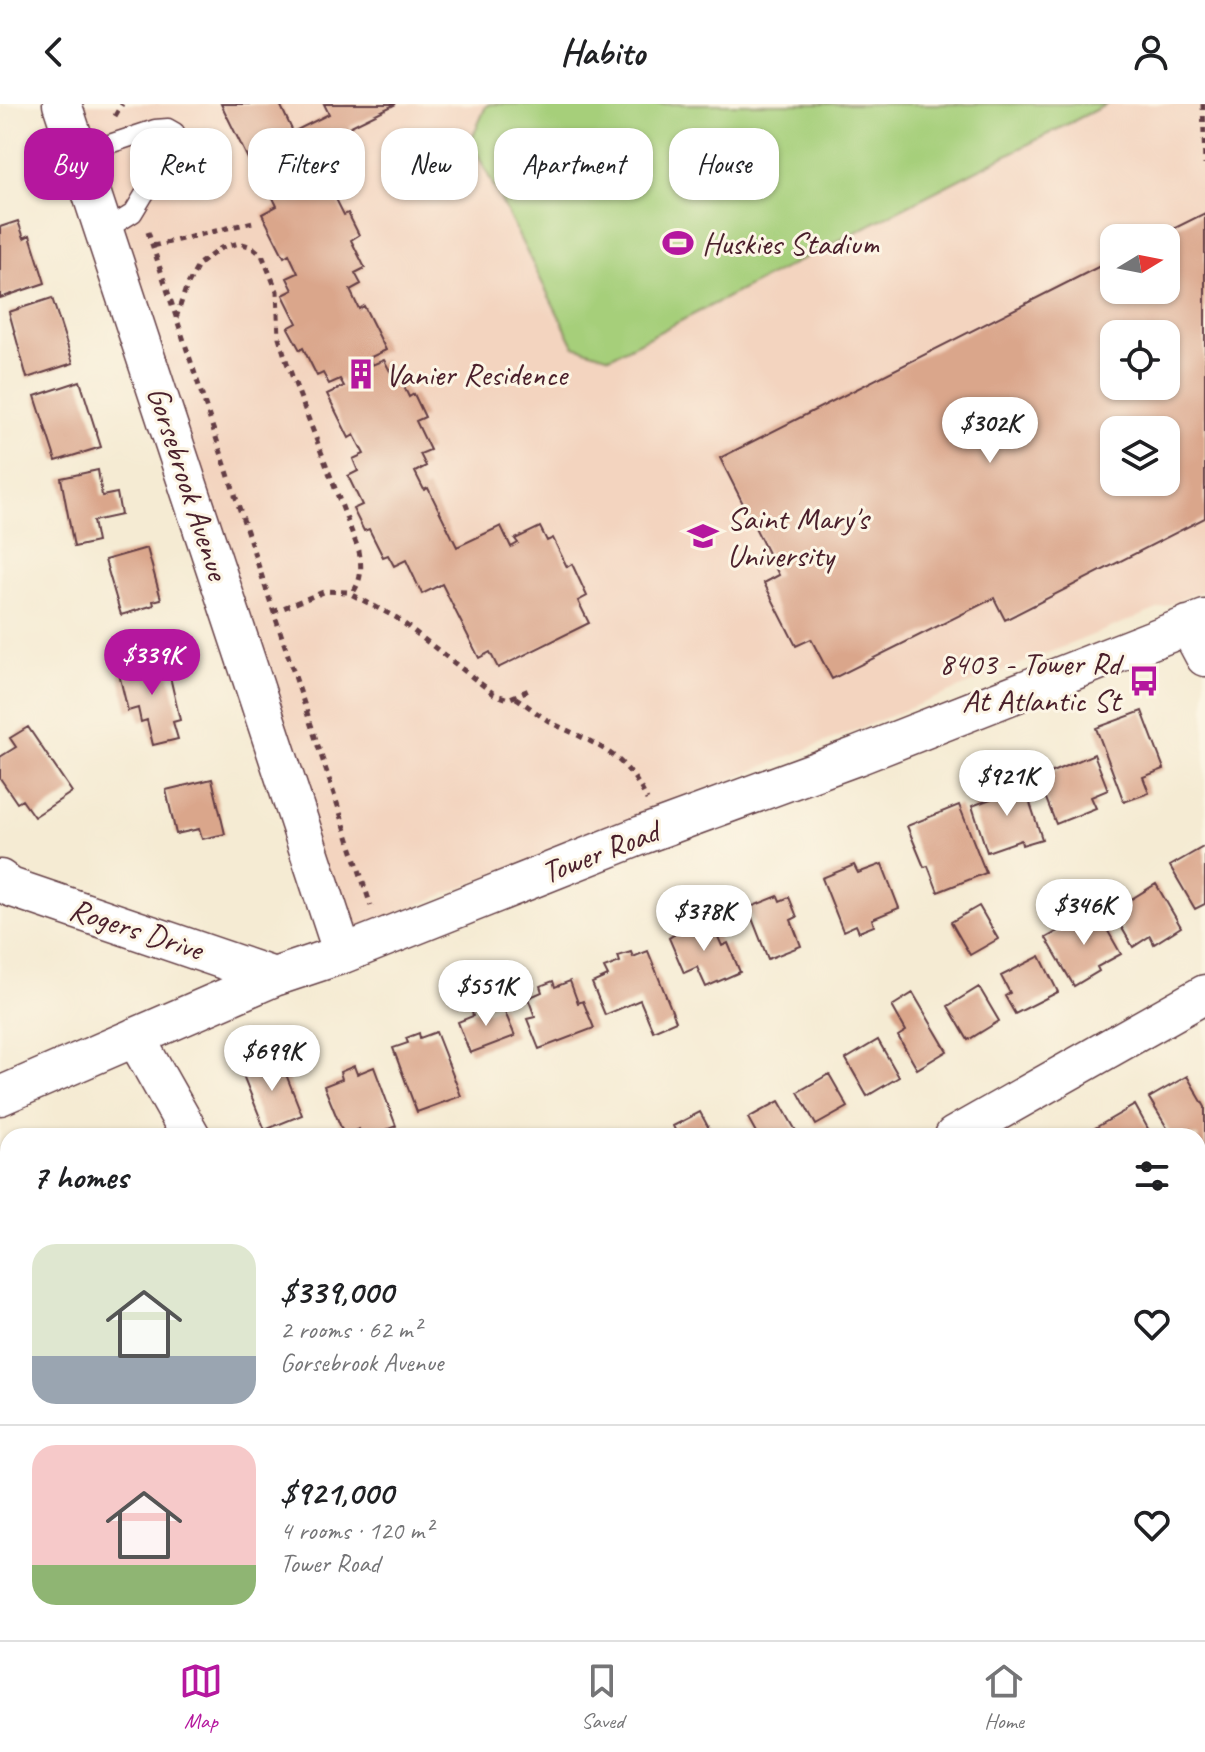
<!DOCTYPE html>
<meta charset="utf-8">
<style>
body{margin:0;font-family:Caveat,sans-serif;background:#f2f2f2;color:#202124;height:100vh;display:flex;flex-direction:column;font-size:30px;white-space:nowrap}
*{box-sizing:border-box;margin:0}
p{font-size:26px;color:#757577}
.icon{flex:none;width:44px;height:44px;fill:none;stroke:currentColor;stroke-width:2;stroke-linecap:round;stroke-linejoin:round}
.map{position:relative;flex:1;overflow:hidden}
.details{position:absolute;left:0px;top:1024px;width:1206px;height:512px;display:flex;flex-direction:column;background:#fff;border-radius:24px 24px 0 0;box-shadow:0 2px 6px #0004}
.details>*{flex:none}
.banner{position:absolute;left:24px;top:24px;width:800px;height:72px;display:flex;gap:16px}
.needle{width:52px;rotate:80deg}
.buttons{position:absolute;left:1100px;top:120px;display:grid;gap:16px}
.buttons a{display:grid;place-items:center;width:80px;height:80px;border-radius:16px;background:#fff;box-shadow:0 2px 6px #0004;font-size:40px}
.price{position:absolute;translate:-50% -68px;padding:0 18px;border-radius:28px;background:#fff;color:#222;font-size:26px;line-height:52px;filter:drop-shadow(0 2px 4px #0008)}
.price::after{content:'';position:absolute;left:50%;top:48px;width:24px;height:18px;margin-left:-12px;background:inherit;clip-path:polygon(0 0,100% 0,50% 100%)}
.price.on{background:#b5179e;color:#fff}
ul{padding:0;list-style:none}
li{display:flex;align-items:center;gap:24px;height:200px;padding:0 32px}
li+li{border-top:2px solid #e0e0e0}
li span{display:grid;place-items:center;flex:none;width:224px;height:160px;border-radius:24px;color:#555}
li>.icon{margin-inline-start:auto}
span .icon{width:96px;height:96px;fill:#fffc;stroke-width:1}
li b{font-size:34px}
h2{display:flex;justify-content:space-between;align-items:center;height:96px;padding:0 32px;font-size:34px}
.chip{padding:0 28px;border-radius:24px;background:#fff;box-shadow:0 2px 6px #0004;font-size:28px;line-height:72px}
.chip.on{background:#b5179e;color:#fff}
header{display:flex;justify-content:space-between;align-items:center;height:104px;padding:0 32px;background:#fff;font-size:36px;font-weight:600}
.menu{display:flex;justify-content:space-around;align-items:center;height:112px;border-top:2px solid #e0e0e0;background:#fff;font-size:22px;color:#757577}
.menu a{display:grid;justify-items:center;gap:4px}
.menu .on{color:#b5179e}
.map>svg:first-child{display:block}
.built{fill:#f3d4bf;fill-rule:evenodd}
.green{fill:#a6cf7a;stroke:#787752;stroke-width:2}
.building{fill:#daa68b;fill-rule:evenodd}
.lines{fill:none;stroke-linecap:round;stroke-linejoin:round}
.service-casing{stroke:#643e44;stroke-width:21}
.minor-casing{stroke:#643e44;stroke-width:41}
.path{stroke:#643e44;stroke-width:5;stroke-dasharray:6 6;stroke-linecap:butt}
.service{stroke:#fff;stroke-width:18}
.minor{stroke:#fff;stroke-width:38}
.labels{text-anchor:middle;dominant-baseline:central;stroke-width:6;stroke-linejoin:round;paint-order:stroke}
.poi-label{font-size:32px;fill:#4a1f2b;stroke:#fcf5e5;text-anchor:start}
.street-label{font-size:32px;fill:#4a1f2b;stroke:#fcf5e5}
</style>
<header><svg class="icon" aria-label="back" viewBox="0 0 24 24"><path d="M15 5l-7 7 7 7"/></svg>Habito<svg class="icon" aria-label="person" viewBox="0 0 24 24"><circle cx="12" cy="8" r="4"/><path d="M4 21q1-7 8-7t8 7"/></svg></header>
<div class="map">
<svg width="1205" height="1536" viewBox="0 0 1205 1536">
<rect width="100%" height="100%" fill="#fcf5e5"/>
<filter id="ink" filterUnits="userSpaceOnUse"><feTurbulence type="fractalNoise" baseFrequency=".0125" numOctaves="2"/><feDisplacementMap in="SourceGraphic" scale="16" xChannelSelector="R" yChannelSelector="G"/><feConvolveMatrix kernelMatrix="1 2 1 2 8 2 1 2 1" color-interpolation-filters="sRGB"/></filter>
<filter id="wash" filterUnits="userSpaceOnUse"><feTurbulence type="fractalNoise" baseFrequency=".006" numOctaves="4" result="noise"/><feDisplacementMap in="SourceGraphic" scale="32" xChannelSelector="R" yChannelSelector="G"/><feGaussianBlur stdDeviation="1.8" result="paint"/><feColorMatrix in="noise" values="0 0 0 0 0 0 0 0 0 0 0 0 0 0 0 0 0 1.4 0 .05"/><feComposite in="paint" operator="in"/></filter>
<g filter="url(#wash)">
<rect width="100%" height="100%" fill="#f5ebd3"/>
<!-- built -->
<path class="built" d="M56,0H1205V486L335,834ZM1114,134H1166V186H1114ZM1114,230H1166V282H1114ZM1114,326H1166V378H1114Z
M1205,1110V1295L1198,1299V1114Z
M498,1528H807L794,1536H485Z"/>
<!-- green -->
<path class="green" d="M490,0H1107L610,253L574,242L471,37L486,2Z"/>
<g id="blocks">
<!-- building -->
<path class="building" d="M221,0H280L293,28L329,10L324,0H396L349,23L358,43L303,72L307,80L319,74L324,86L330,83L344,111L348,109L359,131L351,136L365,164L355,169L361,180L350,186L359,205L364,202L386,246L369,254L372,261L384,256L390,267L395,264L409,293L414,290L425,313L416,317L430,346L420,350L426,362L415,368L424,386L428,384L457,443L501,422L511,443L518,439L515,435L540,423L547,437L553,434L567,463L572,460L587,492L578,497L589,519L498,564L490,548L479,554L442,480L422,490L406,456L394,462L388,451L383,453L369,425L364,427L353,405L362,401L348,372L358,367L353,355L364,350L354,331L349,334L327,290L344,282L340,275L329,280L323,269L317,272L303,244L300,246L288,224L297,219L283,191L293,186L287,174L298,169L289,150L284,153L262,110L277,102L260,67L255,69Z
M1205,109V414L1005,516L994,494L832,575L811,535L796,542L764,479L779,471L720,354L1114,155V186H1166V134H1155ZM1114,230H1166V282H1114ZM1114,326H1166V378H1114Z
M18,117L24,134L30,131L45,179L0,194V123Z
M52,194L73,259L27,274L9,208Z
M80,277L101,343L56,357L35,292Z
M98,366L102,392L117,389L121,411L93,417L97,438L74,443L61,374Z
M147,444L161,495L153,497L154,501L121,511L105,456Z
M165,551L180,616L173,618L178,635L153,641L147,616L141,618L138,604L128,607L119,570L130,567L128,560Z
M1142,607L1164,665L1143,673L1149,689L1124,698L1096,624Z
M28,623L72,688L34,713L22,696L17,699L0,674V653L16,643L10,634Z
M1094,650L1108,686L1091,693L1096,704L1056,720L1038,674Z
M212,675L225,730L202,735L199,725L176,730L166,686Z
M1023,678L1042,735L1022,741L1021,736L987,748L972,702L991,695L989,689Z
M959,701L986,769L938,788L928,762L924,763L907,722Z
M1205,742V800L1195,805L1170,762Z
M882,760L899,804L872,815L874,822L859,828L856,821L843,827L822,774L854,761L858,769Z
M1156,780L1181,823L1154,840L1150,832L1133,843L1112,807Z
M778,792L780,797L789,793L797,813L791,816L801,842L768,855L748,804Z
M979,802L998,835L970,851L951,818Z
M1096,806L1121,850L1097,863L1099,867L1074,882L1046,834Z
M696,817L699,823L711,817L722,842L728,839L740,868L706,883L697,863L684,869L669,834Z
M648,847L676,917L653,927L640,896L605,911L592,879L608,872L604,864L620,858L618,852L631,848L633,853Z
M1040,852L1058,888L1015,910L1005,892L1010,889L1001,872Z
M553,877L555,883L570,877L578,899L583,897L594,924L539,945L527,915L535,913L528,894L542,888L540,882Z
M979,883L999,917L968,936L948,902Z
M913,889L947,947L917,965L898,932L906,927L892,902Z
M502,901L515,932L470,949L458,918L473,912L472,908L485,903L487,907Z
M436,928L461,992L417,1008L393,944L408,939L406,934L419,929L420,934Z
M878,936L899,973L867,992L846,955Z
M280,955L302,1011L265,1026L241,966L263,957L264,961Z
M354,962L357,970L374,963L396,1022L371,1032H362L359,1025L344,1031L324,982L342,975L340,968Z
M829,970L848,1003L816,1021L798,988Z
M1187,972L1205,1003V1061L1198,1065V1032H1172L1149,994Z
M779,997L799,1032H758L748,1014Z
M1135,1001L1152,1032H1100L1095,1024Z
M700,1008L713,1032H678L673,1022Z
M8,1079V1135L0,1120V1084Z
M1205,1163V1281L1198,1286V1168Z
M8,1209V1254L0,1259V1214Z
M1205,1298V1336L1201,1339L1198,1334V1302Z
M1205,1354V1443L1198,1447V1358Z
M158,1528H194L180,1536H163Z"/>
</g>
</g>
<g filter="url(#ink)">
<use href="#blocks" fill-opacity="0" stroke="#643e44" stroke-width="2"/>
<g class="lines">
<!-- service casing -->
<g class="service-casing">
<path id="service" d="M79,50L155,25L168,24L175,28L177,36L133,109L104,127"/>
</g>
<!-- minor casing -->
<g class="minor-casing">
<path id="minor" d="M62,0L343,850
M1188,521L1205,553
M0,775L10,783L274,873
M135,933L191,1032
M0,992L274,873L343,850L642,731L857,652L1205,515
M954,1032L1205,890
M0,1402L8,1416
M75,1528L79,1536"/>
</g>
<!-- path -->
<path class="path" d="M1203,0L1205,61
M115,12L122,0
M148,128L371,802
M153,142L257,117
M176,214L186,184L199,160L221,144L239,139L252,143L262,151L277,187L279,233L286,256L359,447C362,464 362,477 351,491
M273,508L326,487L347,488L397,514L494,590L508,595L531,585
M516,594C530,603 543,615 558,622C599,641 626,651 647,696"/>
<!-- service -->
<use href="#service" class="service"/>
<!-- minor -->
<use href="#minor" class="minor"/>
</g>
</g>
<!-- icons -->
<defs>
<g id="stadium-bare" transform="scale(2.4)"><path d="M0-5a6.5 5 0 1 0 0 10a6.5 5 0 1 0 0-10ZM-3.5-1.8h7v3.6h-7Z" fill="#b5179e" stroke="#fcf5e5" stroke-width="2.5" paint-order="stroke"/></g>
<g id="building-bare" transform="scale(2.4)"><path d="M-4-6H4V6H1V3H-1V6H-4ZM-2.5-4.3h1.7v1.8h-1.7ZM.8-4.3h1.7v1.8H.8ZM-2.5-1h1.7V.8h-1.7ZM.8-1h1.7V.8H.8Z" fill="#b5179e" stroke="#fcf5e5" stroke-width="2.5" paint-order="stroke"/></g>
<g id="university-bare" transform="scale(2.4)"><path d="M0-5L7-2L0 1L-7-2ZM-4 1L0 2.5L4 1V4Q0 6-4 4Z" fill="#b5179e" stroke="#fcf5e5" stroke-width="2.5" paint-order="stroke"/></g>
<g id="bus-bare" transform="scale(2.4)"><path d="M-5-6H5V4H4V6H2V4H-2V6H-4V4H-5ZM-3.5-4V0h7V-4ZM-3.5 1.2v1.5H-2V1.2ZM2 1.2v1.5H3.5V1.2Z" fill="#b5179e" stroke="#fcf5e5" stroke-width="2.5" paint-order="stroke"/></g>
</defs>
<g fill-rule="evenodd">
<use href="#stadium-bare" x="678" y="139"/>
<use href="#building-bare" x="361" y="270"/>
<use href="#university-bare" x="703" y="432"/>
<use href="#bus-bare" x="1144" y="577"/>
</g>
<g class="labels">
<!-- poi labels -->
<g class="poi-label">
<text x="702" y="139">Huskies Stadium</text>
<text x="385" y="270">Vanier Residence</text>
<text x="727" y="414">Saint Mary's<tspan x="727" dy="37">University</tspan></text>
<text x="1120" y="559" text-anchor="end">8403 - Tower Rd<tspan x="1120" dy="37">At Atlantic St</tspan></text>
</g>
<!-- street labels -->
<g class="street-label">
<text transform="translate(188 379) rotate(72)">Gorsebrook Avenue</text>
<text transform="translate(600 748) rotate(-21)">Tower Road</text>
<text transform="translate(136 825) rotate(18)">Rogers Drive</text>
</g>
</g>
</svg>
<div class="buttons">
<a><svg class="needle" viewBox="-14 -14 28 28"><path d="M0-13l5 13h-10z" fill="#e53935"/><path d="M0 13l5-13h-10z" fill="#757577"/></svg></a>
<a><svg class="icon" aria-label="locate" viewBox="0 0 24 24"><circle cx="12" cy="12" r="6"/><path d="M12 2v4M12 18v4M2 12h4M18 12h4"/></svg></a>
<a><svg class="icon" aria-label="layers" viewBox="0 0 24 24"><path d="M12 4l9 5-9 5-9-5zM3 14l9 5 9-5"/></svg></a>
</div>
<b class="price" style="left:990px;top:361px">$302K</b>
<b class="price on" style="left:152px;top:593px">$339K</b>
<b class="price" style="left:1007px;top:714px">$921K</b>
<b class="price" style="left:1084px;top:843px">$346K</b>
<b class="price" style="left:704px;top:849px">$378K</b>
<b class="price" style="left:486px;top:924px">$551K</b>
<b class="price" style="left:272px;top:989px">$699K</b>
<div class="banner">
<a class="chip on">Buy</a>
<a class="chip">Rent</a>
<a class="chip">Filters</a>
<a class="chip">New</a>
<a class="chip">Apartment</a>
<a class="chip">House</a>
</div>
<section class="details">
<h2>7 homes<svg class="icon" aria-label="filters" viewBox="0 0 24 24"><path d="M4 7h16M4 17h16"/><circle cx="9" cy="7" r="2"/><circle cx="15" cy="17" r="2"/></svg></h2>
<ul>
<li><span style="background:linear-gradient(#dfe7d0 70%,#9aa5b1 0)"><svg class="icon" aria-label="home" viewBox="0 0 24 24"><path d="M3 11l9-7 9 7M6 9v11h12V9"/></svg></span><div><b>$339,000</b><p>2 rooms · 62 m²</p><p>Gorsebrook Avenue</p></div><svg class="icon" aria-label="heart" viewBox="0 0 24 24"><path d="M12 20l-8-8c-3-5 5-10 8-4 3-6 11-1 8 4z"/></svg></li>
<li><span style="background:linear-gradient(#f6c9c9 75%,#8fb573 0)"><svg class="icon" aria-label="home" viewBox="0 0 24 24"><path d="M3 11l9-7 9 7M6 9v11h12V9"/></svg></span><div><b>$921,000</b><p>4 rooms · 120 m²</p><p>Tower Road</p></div><svg class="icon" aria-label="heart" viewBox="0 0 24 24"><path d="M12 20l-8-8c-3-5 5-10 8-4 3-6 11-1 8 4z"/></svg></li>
</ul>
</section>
</div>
<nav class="menu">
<a class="on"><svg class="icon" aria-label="map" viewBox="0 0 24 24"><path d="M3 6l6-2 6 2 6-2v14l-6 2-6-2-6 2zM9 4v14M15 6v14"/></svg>Map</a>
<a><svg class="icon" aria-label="saved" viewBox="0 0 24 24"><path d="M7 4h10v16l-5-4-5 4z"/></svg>Saved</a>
<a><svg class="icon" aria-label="home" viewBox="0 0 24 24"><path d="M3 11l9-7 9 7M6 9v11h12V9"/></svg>Home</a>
</nav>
